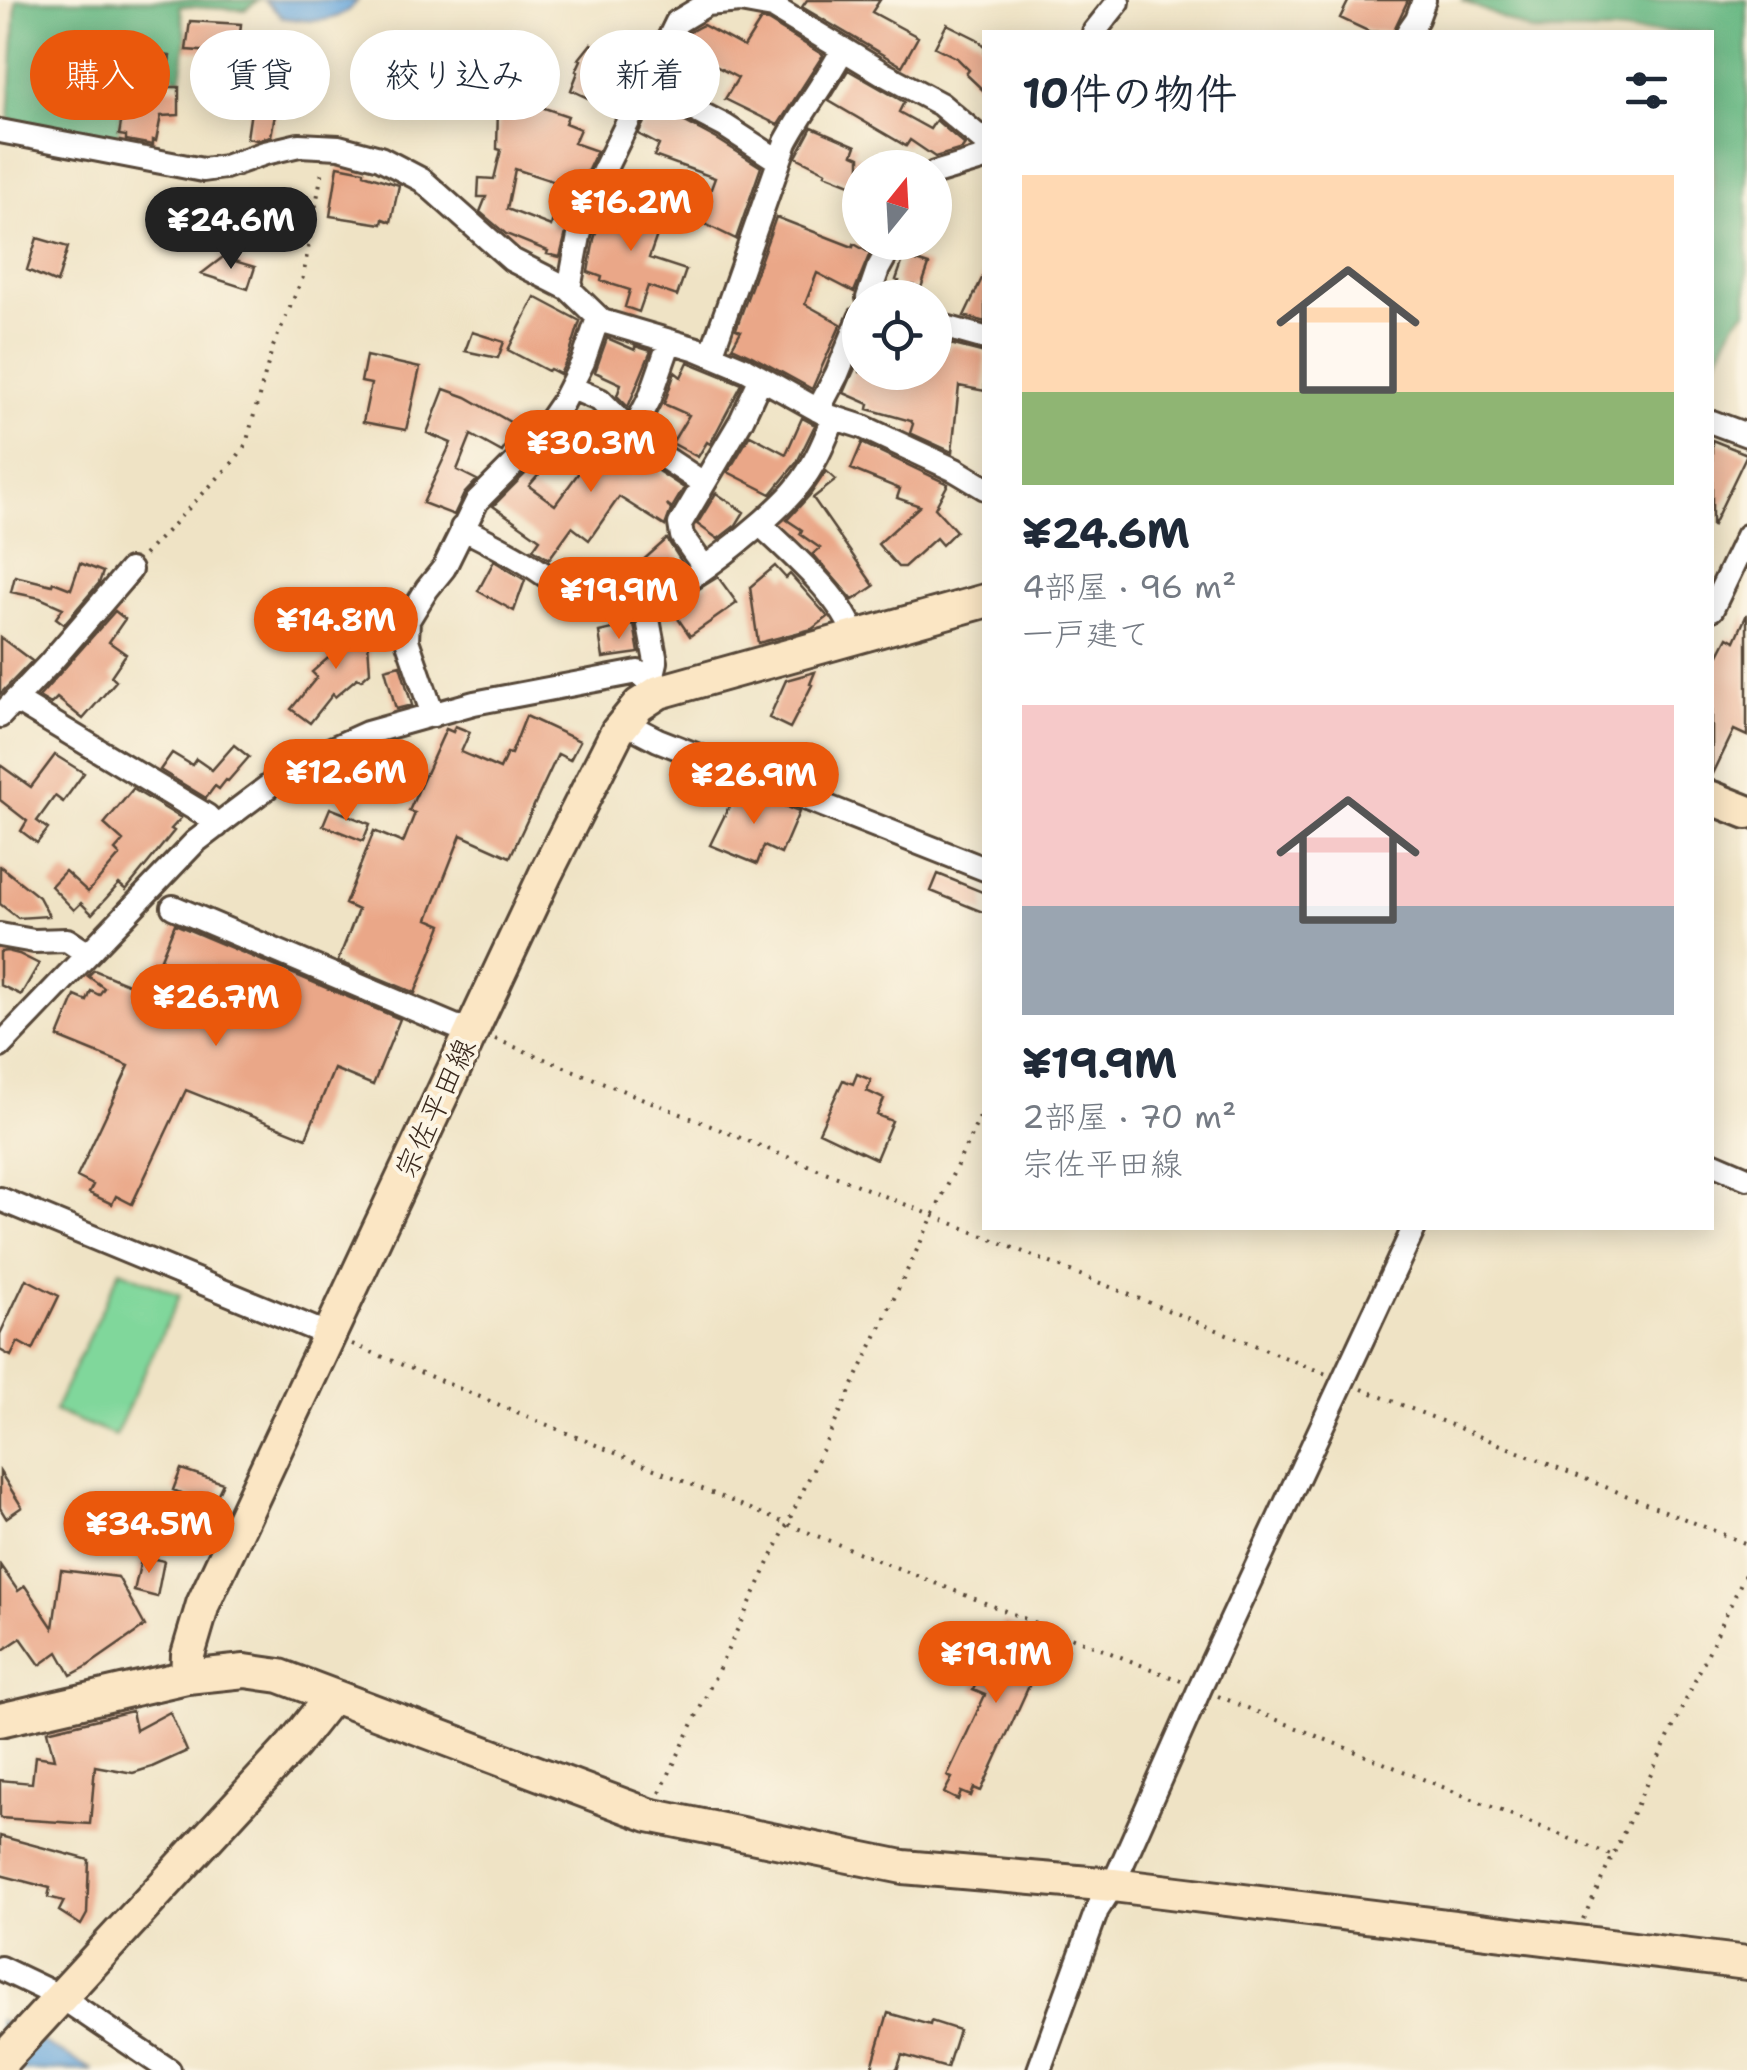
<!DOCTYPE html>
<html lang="ja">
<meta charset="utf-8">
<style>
body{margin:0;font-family:"Shantell Sans","Klee One",sans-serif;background:#f6f6f7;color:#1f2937;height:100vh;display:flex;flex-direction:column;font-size:38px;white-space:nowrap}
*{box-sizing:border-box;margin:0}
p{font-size:32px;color:#747a83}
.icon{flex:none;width:55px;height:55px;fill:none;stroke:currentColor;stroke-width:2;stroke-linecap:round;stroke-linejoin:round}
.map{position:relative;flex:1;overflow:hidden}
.details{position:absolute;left:982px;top:30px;width:732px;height:1200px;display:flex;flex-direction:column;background:#fff;border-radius:0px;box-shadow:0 5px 25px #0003}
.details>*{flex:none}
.top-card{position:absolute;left:30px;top:30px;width:802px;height:90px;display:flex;gap:20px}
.needle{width:65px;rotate:18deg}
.controls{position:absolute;left:842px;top:150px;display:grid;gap:20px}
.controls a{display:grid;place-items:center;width:110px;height:110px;border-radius:50%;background:#fff;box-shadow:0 5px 25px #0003;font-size:50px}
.price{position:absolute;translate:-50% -85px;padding:0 22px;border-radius:35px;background:#ea580c;color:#fff;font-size:32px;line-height:65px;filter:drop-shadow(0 2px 5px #0008)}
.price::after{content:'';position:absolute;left:50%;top:60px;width:30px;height:22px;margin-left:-15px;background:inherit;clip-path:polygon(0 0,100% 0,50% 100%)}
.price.current{background:#222;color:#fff}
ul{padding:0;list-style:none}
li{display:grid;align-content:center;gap:20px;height:530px;padding:0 40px}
li span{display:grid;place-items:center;height:310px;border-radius:0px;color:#555}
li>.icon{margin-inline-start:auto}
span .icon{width:180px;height:180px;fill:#fffc;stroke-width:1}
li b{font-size:42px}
h2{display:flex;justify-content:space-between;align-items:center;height:120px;padding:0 40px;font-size:42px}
.tag{padding:0 35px;border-radius:45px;background:#fff;box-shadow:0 5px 25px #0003;font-size:35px;line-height:90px}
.tag.current{background:#ea580c;color:#fff}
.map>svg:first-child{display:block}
.green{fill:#80d79b;stroke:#5e805c;stroke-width:2.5}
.forest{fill:#68b883;stroke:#527150;stroke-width:2.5}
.water{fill:#69a7db;stroke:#52687c;stroke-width:2.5}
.building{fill:#eaa788;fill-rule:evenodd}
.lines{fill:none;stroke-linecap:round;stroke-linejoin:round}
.street-casing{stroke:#564637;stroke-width:28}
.secondary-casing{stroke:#564637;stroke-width:38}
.path{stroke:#564637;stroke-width:4;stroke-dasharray:2.5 8;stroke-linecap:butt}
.street{stroke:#fff;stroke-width:22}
.secondary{stroke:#fbe6c4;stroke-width:32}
.labels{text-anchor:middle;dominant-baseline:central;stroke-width:8;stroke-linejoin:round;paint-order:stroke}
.street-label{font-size:30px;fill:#3b2a1e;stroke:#fcf5e5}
</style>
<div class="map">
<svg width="1747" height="2070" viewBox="0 0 1747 2070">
<rect width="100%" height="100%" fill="#fcf5e5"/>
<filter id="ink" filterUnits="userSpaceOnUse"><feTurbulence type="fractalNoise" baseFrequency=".01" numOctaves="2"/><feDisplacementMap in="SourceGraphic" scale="20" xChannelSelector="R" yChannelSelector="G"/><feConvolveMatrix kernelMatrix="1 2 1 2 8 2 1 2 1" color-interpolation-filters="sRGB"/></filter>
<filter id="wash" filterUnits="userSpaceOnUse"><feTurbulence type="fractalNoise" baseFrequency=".0048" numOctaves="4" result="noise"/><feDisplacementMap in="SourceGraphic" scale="40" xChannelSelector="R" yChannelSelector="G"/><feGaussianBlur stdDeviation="2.25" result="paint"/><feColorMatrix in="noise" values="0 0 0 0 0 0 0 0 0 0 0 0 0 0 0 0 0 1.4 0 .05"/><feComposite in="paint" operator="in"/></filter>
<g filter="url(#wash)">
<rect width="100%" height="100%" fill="#efe3c5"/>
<!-- green -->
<path class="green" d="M120,1270L180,1295L115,1436L54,1411Z"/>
<!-- forest -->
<path class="forest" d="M16,0H259L245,10L180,6L186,39L181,78L174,77L160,50L126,49L118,141L9,120Z
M1461,0H1747V310L1736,321L1713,367L1712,32H1533Z"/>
<!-- water -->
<path class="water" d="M264,0H358C339,25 311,22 283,18Z
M0,2020L93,2070H0Z"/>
<g id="blocks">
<!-- building -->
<path class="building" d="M807,0H880L872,12L918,37L902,66L802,7Z
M1349,0H1408L1393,32H1370L1340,18Z
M761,20L768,21L823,55L778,125L725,99L738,78L708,62L696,85L669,72L688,33L697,28L703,25L744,47Z
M190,21L241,24L239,44L287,52L271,136L257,140L247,138L252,104L255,105L261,66L227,63L228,53L186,50Z
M947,24L977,39L985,47V92L966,74L969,70L957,58L935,47Z
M591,44L628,69L622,78L631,82L618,107L596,98L594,101L571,90L578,72L576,71L581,60L579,59Z
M133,50L170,56L165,87H179V115L161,116L156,141L153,140V145L126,140V136L119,135Z
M848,70L904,102L899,112L930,129L936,120L965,145L962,149L935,157L910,140L906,146L829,101Z
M503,94L568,116L565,123L580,129L574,143L597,151L575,197L560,257L547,254L548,251L506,234L480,212L486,197H478L479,178L494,179L501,150L497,149L498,107ZM515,169L562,184L551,226L507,209Z
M653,105L717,139L761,167L736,239L699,221L715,178L654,156L659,145L638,134Z
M812,127L856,146L853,154L860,157V188L825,174L826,172L796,157Z
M338,166L364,171V174L399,185L391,222L383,219L382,224L330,216Z
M608,196L642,212L641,216L661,224L649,258L686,270L677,296L648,286L639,312L625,307L630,290L601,281L602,277L588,272L594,239Z
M776,217L853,247L854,244L870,253L854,292L817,273L805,304L841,324L812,389L752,356L732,347L741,331L736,329Z
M37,238L68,247L57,283L27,270Z
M227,254L231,260L255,267L248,289L201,274Z
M904,257L929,265L921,288L913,285L911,290L897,285L899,281L896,280Z
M985,272V322L964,316Z
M535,297L580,321L569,356L560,374L550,369L548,371L508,350Z
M472,332L504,342L498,358L465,351Z
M607,338L635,350V346L651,351L628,407L617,396L621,384L595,372Z
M950,344L985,353V391L959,386L952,452L910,433L913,424L911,421L868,409L869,404L844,393L859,359L860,372H935V347L947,351Z
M366,356L420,368L406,430L363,422L371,384L361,382Z
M688,362L742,384L710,444L707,442L698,457L672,443L689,415L664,404L675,372L681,377Z
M444,389L466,397L517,426L502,452L471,435L457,470L477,480L464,494L454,515L423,503L451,443L427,433Z
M802,418L815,425L797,462L771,494L728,472L750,435L786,454Z
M606,428L632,454L684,488L672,508L667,504L671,510L665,526L619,497L589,540L572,527L549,559L533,549L540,539L493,506L534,465L541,472L529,486L555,505L593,453L588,450L600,429L604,431Z
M1712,440L1747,454L1712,527Z
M862,443L948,484L935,508L956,531L942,545L936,538L904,567H898L878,544L920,506L897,498L900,489L851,469Z
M826,471L836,480L813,498L874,586L853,600L813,554L820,548L800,534L802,530L787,520L810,495Z
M716,493L744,512L736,525L718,539L697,524Z
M667,539L683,564L646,587L625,595L612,596L643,567L640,563Z
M494,561L525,580L514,611L478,591Z
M80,563L103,572L99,583L64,624L56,618L63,608L40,598L11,592L15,576L52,585L53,582L71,589Z
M775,566L786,578L790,574L828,617L812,629L758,643L750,587Z
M718,577L737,603L690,636L670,607Z
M115,611L125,619L109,642L126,654L111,676L116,681L83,719L57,698L51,704L39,697Z
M1747,614V736L1734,730L1712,776V668L1728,637L1735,641Z
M348,621L368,643L370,672L361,680L357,678L335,697L333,694L310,723L291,709L317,677L312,672L334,653L329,648L338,639L337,637Z
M634,624L639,653L603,658L599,632Z
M0,637L32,661L0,694Z
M400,665L412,705L396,709L385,669Z
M815,672L810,684L812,685L790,728L769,718L786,680Z
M526,716L580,741L570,760L558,754L510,857L461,835L428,919L442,925L415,993L338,961L358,910L345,904L374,831L403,843L415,813L409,811L446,729L453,732L455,726L470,732L461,752L500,769L507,753L511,754Z
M234,745L249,757L228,781L226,780L219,789L215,786L206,798L160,770L172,753L192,765L196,759L212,770Z
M55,755L84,773L63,802L55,796L37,821L48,829L37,843L21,831L27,821L0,800V765L31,787Z
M738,788L799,812L781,854L764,846L757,864L710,845Z
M133,789L181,818L171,829L174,831L126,890L119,884L92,914L81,903L74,910L51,886L65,871L88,892L120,855L115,850L123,841L104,824Z
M330,808L370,824L363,841L323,825Z
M0,866L39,897L49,916L18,918L0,904Z
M938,874L985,893V913L931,891Z
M175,924L400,1019L373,1085L334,1069L306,1138L186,1090L132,1204L116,1196L112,1204L89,1193L93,1185L77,1177L129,1066L58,1037L75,996L87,1001L91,991L99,995L104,988L88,976L94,970L147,992Z
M7,951L19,954L39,964L21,995L0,985V952Z
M857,1074L871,1080L867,1091L884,1099L877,1115L892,1121L876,1159L819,1132L843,1080L853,1084Z
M26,1279L59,1296L33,1350L18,1342L11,1356L0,1350V1334Z
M181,1469L223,1483L211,1508L198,1500L173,1490Z
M0,1472L22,1507L6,1518L0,1508Z
M142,1556L164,1561L157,1597L134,1591Z
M0,1565L18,1591L25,1586L53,1628L61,1570L118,1577L145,1626L86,1667L71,1675L58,1652L40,1665L21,1638L0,1652Z
M1004,1622L1049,1642L981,1791L974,1788L971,1796L961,1792L958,1800L944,1793L952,1778L947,1776L985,1695L973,1690Z
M132,1711L136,1730L170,1712L187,1751L152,1767L133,1773L95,1766L90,1824L0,1818V1780L32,1783L35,1756L54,1759L47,1731Z
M0,1836L89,1860L87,1914L81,1925L59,1911L64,1901L48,1897L50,1888L0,1875Z
M888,2013L930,2025L931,2021L959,2030L947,2068L902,2055L897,2070H883L872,2067Z"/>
</g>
</g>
<g filter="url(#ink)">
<use href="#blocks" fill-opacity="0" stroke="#564637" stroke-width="2.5"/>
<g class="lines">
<!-- street casing -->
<g class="street-casing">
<path id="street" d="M1094,32L1118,2
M1408,32L1417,19L1424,0
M646,85L725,126L779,161
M0,131L203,170L225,167L265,153L299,145L339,147L380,158L422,180L512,260L569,289L602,321L697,349L745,369L829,416L863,427L955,470L985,488
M935,173L985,158
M569,289L579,236L589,201L677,22L707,4L740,1L773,7L884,74L940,104L985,142
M868,298L878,269L893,242
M935,332L942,326L985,338
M711,355L786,142C803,110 826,82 843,49
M570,387L600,400L641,442L703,483
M818,410L837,374L860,318
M1712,422L1747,435
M632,433L650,398L670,341
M760,524C790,553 844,598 855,638
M462,528C485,540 508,551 530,565C556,581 579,603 610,611C649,621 774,518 798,486C815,465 824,442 834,418
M704,567L682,536L680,524L741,421L761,378
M645,603L656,662L651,683
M1712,609L1747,536
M15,700L207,816L217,826
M433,715L407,640L408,620L427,589L444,568L477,501L533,445L562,403L583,362L598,318
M0,716L50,663L130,570
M625,723L658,740L985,869
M173,907L454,1026L472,1029
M0,935L34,941L67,940L88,954
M0,1046L195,842L298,764L367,733L474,703L638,672L659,692
M1712,1163L1747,1178
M0,1199L329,1335
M0,1968L61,1997L169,2070
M1039,2070L1097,1910L1113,1885L1200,1688L1414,1228"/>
</g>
<!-- secondary casing -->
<g class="secondary-casing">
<path id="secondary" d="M1712,798L1747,812
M187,1677L188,1655L203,1604L546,873L617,732L639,705L659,692L985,601
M0,1720L187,1677L245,1671L280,1676L649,1815L903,1867L1113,1885L1747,1963
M0,2063L293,1745L331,1697"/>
</g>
<!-- path -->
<path class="path" d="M144,555L235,460L246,444L272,349L303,277L323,166
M495,1039L1326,1374
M352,1344L787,1524L1181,1681
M1362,1389L1747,1544
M1218,1696L1613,1856
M660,1793L985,1106
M1583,1919L1747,1570"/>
<!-- street -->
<use href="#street" class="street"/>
<!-- secondary -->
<use href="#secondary" class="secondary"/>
</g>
</g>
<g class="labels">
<!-- street labels -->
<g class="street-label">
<text transform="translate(435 1108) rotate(-65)">宗佐平田線</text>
</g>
</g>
</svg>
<div class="controls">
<a><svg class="needle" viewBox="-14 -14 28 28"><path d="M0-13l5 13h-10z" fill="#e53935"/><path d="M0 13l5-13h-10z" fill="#747a83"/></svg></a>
<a><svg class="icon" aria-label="locate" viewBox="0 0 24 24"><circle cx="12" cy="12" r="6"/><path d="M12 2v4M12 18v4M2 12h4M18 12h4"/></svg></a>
</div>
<b class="price" style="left:631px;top:254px">¥16.2M</b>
<b class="price current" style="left:231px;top:272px">¥24.6M</b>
<b class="price" style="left:591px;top:495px">¥30.3M</b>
<b class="price" style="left:619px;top:642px">¥19.9M</b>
<b class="price" style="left:336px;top:672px">¥14.8M</b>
<b class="price" style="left:346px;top:824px">¥12.6M</b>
<b class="price" style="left:754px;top:827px">¥26.9M</b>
<b class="price" style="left:216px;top:1049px">¥26.7M</b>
<b class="price" style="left:149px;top:1576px">¥34.5M</b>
<b class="price" style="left:996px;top:1706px">¥19.1M</b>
<div class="top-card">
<a class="tag current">購入</a>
<a class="tag">賃貸</a>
<a class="tag">絞り込み</a>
<a class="tag">新着</a>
</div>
<section class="details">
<h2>10件の物件<svg class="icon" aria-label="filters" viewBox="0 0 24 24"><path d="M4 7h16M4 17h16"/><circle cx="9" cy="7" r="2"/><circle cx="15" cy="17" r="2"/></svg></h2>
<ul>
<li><span style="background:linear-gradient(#ffd9b3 70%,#8fb573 0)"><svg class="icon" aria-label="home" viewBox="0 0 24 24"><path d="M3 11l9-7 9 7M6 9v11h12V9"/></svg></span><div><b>¥24.6M</b><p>4部屋 · 96 m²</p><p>一戸建て</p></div></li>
<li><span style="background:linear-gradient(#f6c9c9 65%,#9aa5b1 0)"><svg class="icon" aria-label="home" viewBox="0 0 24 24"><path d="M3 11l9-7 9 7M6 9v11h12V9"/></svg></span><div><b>¥19.9M</b><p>2部屋 · 70 m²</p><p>宗佐平田線</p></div></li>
</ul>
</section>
</div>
